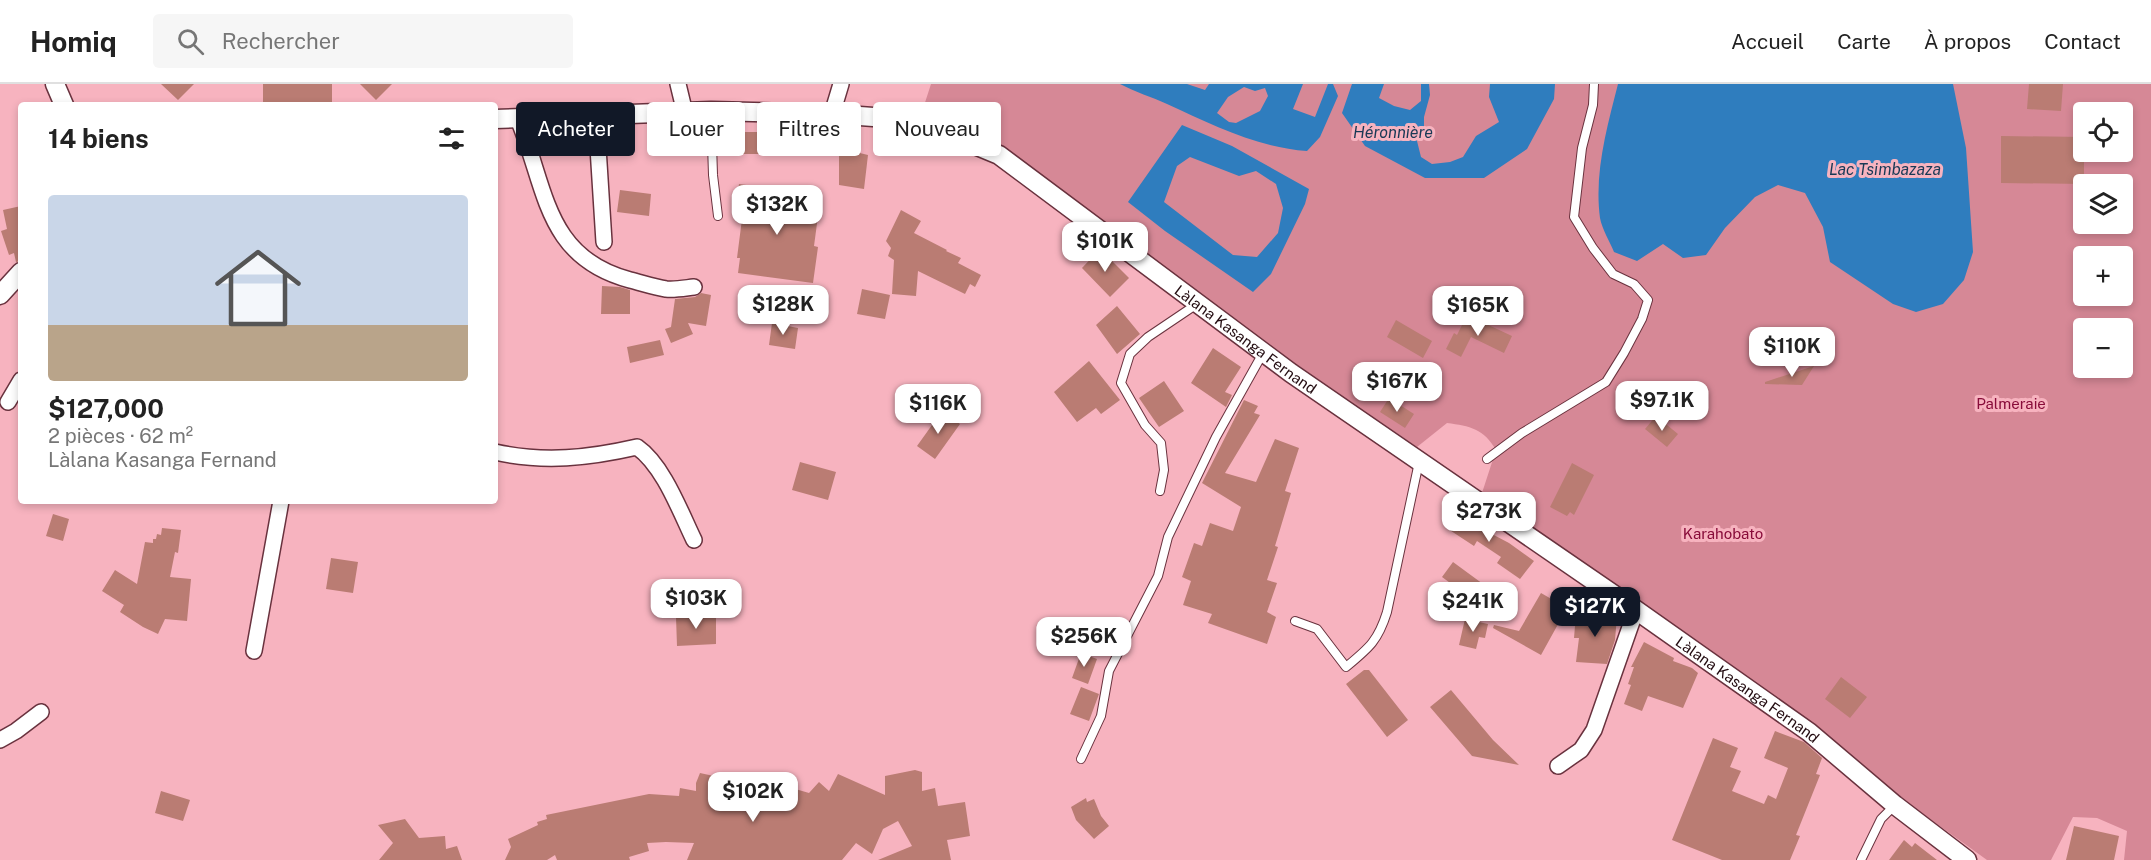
<!DOCTYPE html>
<html lang="fr">
<meta charset="utf-8">
<style>
body{margin:0;font-family:"Public Sans",sans-serif;background:#f6f6f6;color:#222;height:100vh;display:flex;flex-direction:column;font-size:22px;white-space:nowrap}
*{box-sizing:border-box;margin:0}
p{font-size:20px;color:#767676}
.icon{flex:none;width:33px;height:33px;fill:none;stroke:currentColor;stroke-width:2;stroke-linecap:round;stroke-linejoin:round}
.map{position:relative;flex:1;overflow:hidden}
.side{position:absolute;left:18px;top:18px;width:480px;height:402px;display:flex;flex-direction:column;background:#fff;border-radius:6px;box-shadow:0 3px 9px #0003}
.side>*{flex:none}
.guide{position:absolute;left:516px;top:18px;width:570px;height:54px;display:flex;gap:12px}
.fabs{position:absolute;left:2073px;top:18px;display:grid;gap:12px}
.fabs a{display:grid;place-items:center;width:60px;height:60px;border-radius:6px;background:#fff;box-shadow:0 3px 9px #0003;font-size:30px}
.price{position:absolute;translate:-50% -51px;padding:0 14px;border-radius:12px;background:#fff;color:#222;font-size:20px;line-height:39px;filter:drop-shadow(0 2px 3px #0008)}
.price::after{content:'';position:absolute;left:50%;top:36px;width:18px;height:14px;margin-left:-9px;background:inherit;clip-path:polygon(0 0,100% 0,50% 100%)}
.price.current{background:#111827;color:#fff}
ul{padding:0;list-style:none}
li{display:grid;align-content:center;gap:12px;height:318px;padding:0 30px}
li+li{border-top:2px solid #e0e0e0}
li span{display:grid;place-items:center;height:186px;border-radius:6px;color:#555}
li>.icon{margin-inline-start:auto}
span .icon{width:108px;height:108px;fill:#fffc;stroke-width:1}
li b{font-size:26px}
h2{display:flex;justify-content:space-between;align-items:center;height:72px;padding:0 30px;font-size:26px}
.pill{padding:0 21px;border-radius:6px;background:#fff;box-shadow:0 3px 9px #0003;font-size:21px;line-height:54px}
.pill.current{background:#111827;color:#fff}
header{display:flex;align-items:center;gap:36px;box-sizing:border-box;height:84px;padding:0 30px;background:#fff;border-bottom:2px solid #e0e0e0}
header strong{font-size:28px}
nav{display:flex;gap:33px;margin-inline-start:auto;font-size:21px}
.search{width:420px;height:54px;background:#f6f6f6;display:flex;align-items:center;gap:15px;box-sizing:border-box;padding:0 21px;border-radius:6px;color:#767676;font-size:22px}
.map>svg:first-child{display:block}
.green{fill:#d68896;fill-rule:evenodd}
.water{fill:#2f7dbe;fill-rule:evenodd}
.building{fill:#ba7c73}
.lines{fill:none;stroke-linecap:round;stroke-linejoin:round}
.service-casing{stroke:#69323e;stroke-width:10}
.minor-casing{stroke:#69323e;stroke-width:18}
.tertiary-casing{stroke:#69323e;stroke-width:21}
.service{stroke:#fff;stroke-width:8}
.minor{stroke:#fff;stroke-width:15}
.tertiary{stroke:#fff;stroke-width:18}
.labels{text-anchor:middle;dominant-baseline:central;stroke-width:6;stroke-linejoin:round;paint-order:stroke}
.street-label{font-size:15px;fill:#230c11;stroke:#f7b3bf}
.park-label{font-size:15px;fill:#880c3a;stroke:#f7b3bf}
.water-label{font-size:16px;font-style:italic;fill:#193955;stroke:#f7b3bf}
</style>
<header>
<strong>Homiq</strong>
<div class="search"><svg class="icon" aria-label="search" viewBox="0 0 24 24"><circle cx="10" cy="10" r="6"/><path d="M15 15l6 6"/></svg>Rechercher</div>
<nav><a>Accueil</a><a>Carte</a><a>À propos</a><a>Contact</a></nav>
</header>
<div class="map">
<svg width="2151" height="776" viewBox="0 0 2151 776">
<rect width="100%" height="100%" fill="#f7b3bf"/>
<!-- green -->
<path class="green" d="M931,0H2151V776H2124L2127,747L2097,734L2073,733L2051,776H1987L1481,412L1496,366C1484,345 1470,342 1447,339L1417,363L1242,243L1084,124L920,34ZM2084,28H2122V68H2084ZM2084,100H2122V140H2084ZM2084,172H2122V212H2084ZM2084,244H2122V284H2084Z"/>
<!-- water -->
<path class="water" d="M1120,0H1187L1205,6L1209,0H1303L1293,25L1315,33L1328,0H1333L1338,12L1320,53L1307,67C1258,64 1211,40 1167,20C1152,13 1135,8 1120,0ZM1244,3L1255,7L1265,4L1268,12L1260,27L1236,39L1229,38L1217,29L1228,13Z
M1352,0H1384L1379,14L1394,22L1410,26L1421,17V0H1429L1430,11L1424,33V44L1417,57L1421,73L1432,80L1450,78L1463,73L1476,52L1499,38L1489,13L1490,0H1555L1554,15L1527,65L1484,94H1425L1365,62L1342,29Z
M1618,0H1953L1966,64L1973,168L1964,196L1943,220L1916,228L1893,220L1830,178L1823,143L1805,109L1778,101L1755,113L1725,144L1706,171L1683,174L1663,160L1637,177L1614,168C1610,158 1602,145 1600,134C1594,89 1607,43 1618,0Z
M1182,41L1232,62L1309,105L1305,120L1271,190L1253,208L1165,147L1128,118ZM1190,73L1239,92L1256,87L1276,100L1283,124L1278,149L1257,173L1233,171L1164,118L1177,82Z"/>
<!-- building -->
<path class="building" d="M161,0H194L178,16Z
M263,0H332V19H263Z
M360,0H392L376,16Z
M2029,0H2063L2061,27L2027,25Z
M718,48H766V70H719Z
M2001,52L2084,53V100L2001,99Z
M839,64L868,71L864,105L839,101Z
M739,100L761,103L759,117L788,120L789,113L820,117L814,162L818,163L813,199L738,189L740,174H737L742,135L734,134Z
M620,106L651,110L649,132L617,128Z
M21,122V177L16,178L14,169L9,171L1,147L7,145L3,126Z
M901,126L921,137L914,149L947,166L946,167L961,174L958,179L981,191L975,203L970,200L965,210L918,187L916,212L892,210L894,176L888,172L891,164L886,157Z
M1100,165L1129,194L1110,213L1082,184Z
M602,202L620,203L630,206V230H601Z
M862,205L890,211L885,235L857,230Z
M701,209L711,211L706,242L688,239L693,250L671,259L665,245L671,243L675,215L695,213Z
M1117,222L1140,250L1117,270L1096,241Z
M1467,231L1512,252L1504,269L1471,253L1461,273L1446,265L1454,249L1457,251Z
M1396,236L1432,257L1423,274L1387,253Z
M772,239L798,244L795,265L769,261Z
M660,256L664,271L630,279L627,263Z
M1213,264L1241,283L1225,308L1232,311L1226,323L1191,299Z
M1089,277L1120,316L1101,330L1096,324L1077,338L1054,308Z
M1814,282L1802,301L1765,300V298Z
M1164,297L1184,327L1159,343L1139,314Z
M1389,314L1414,330L1405,344L1380,328Z
M1244,316L1258,322L1254,329L1260,331L1225,389L1256,398L1275,355L1299,364L1285,407L1291,409L1275,462L1278,463L1267,496L1277,499L1267,528L1276,533L1267,560L1208,539L1212,530L1183,521L1191,497L1182,493L1194,459L1202,462L1210,439L1233,447L1241,423L1202,399Z
M942,327L960,340L935,375L917,362Z
M1656,332L1678,350L1667,363L1645,345Z
M800,378L836,388L828,416L792,406Z
M1572,379L1594,391L1574,431L1570,428L1567,432L1550,423Z
M1455,423L1490,449L1509,459L1534,477L1520,495L1497,479L1501,473L1477,457L1474,462L1445,443Z
M53,430L69,435L63,457L46,452Z
M162,444L181,446L178,469L175,468L170,493L191,495L187,537L165,535L158,550L143,543L120,528L124,521L102,507L115,486L137,500L145,458L153,459V455H156L157,450L161,451Z
M331,474L358,478L353,509L326,505Z
M1453,478L1483,500L1472,515L1442,493Z
M1541,509L1567,524L1541,571L1493,544L1494,541L1519,547Z
M1576,530L1617,532L1615,556L1607,580L1576,578L1579,554H1574Z
M716,531V560L677,562L676,533Z
M1465,535L1488,540L1485,554L1479,553L1476,565L1459,561Z
M1644,558L1674,574L1673,577L1692,584L1698,589L1683,624L1648,612L1642,627L1624,620L1631,601L1628,600L1634,583H1631Z
M1081,569L1097,575L1088,600L1072,594Z
M1364,586H1369L1408,636L1387,653L1346,600Z
M1841,593L1867,613L1850,634L1825,615Z
M1081,603L1099,610L1089,637L1070,630Z
M1451,606L1493,656L1519,681L1472,672L1430,623Z
M1775,647L1804,658L1822,674L1816,690L1820,691L1796,751L1800,752L1790,776H1722L1672,756L1713,654L1738,664L1730,683L1741,687L1732,707L1764,720L1768,711L1776,715L1788,684L1764,674Z
M915,686L922,688V707L935,704L938,722L965,718L970,752L947,756L951,776H878L912,762L898,737L883,745L872,770L856,759L842,776H687L694,759L666,758L647,759L649,767L629,773L630,776H557L555,771L547,776H505L511,763L508,755L538,741L537,738L547,735L546,731L649,710L679,712L680,704L696,707V699L700,689L741,698L740,702L763,709L768,697L809,709L819,698L829,707L838,690L885,711V692Z
M161,707L190,716L183,737L155,729Z
M1086,714L1087,718L1094,715L1101,732L1109,742L1094,755L1076,736L1071,723Z
M405,735L419,754L445,752L446,765L457,762L462,776H379L393,759L378,741Z
M2074,742L2119,752L2114,776H2066Z
M1904,756L1912,763L1915,759L1937,776H1889Z"/>
<g class="lines">
<!-- service casing -->
<g class="service-casing">
<path id="service" d="M711,28L713,91L718,132
M1487,375L1522,349L1606,298L1624,269L1642,235L1648,216L1634,200L1613,190L1593,164L1574,133L1582,64L1593,21L1594,0
M1160,407L1164,386L1161,359L1145,341L1121,299L1130,270L1148,253L1197,220
M1295,537L1317,545L1346,583C1369,564 1378,557 1387,528L1419,378
M1081,675L1101,632L1109,587L1158,492L1168,453L1216,353L1263,269
M1861,776L1881,735L1894,722"/>
</g>
<!-- minor casing -->
<g class="minor-casing">
<path id="minor" d="M678,0L685,29
M832,30L841,0
M596,32L604,158
M518,35C547,104 544,173 630,196C642,199 654,203 666,205C675,206 685,204 694,203
M8,318L21,296
M495,368C544,379 589,374 637,363C663,381 680,427 694,456
M254,567L281,417
M0,656L16,647L41,628
M1558,682L1581,666L1594,646L1636,526"/>
</g>
<!-- tertiary casing -->
<g class="tertiary-casing">
<g id="tertiary">
<path d="M55,0L64,21"/>
<path id="s1" d="M495,35L711,27L832,30L901,35L924,40L999,71L1291,289L1636,526L1809,648L1895,721L1967,776"/>
<path d="M0,211L21,188"/>
</g>
</g>
<!-- service -->
<use href="#service" class="service"/>
<!-- minor -->
<use href="#minor" class="minor"/>
<!-- tertiary -->
<use href="#tertiary" class="tertiary"/>
</g>
<g class="labels">
<!-- street labels -->
<g class="street-label">
<text stroke="none"><textPath href="#s1" startOffset="819">Làlana Kasanga Fernand</textPath></text>
<text stroke="none"><textPath href="#s1" startOffset="1431">Làlana Kasanga Fernand</textPath></text>
</g>
<!-- park labels -->
<g class="park-label">
<text x="2011" y="319">Palmeraie</text>
<text x="1723" y="449">Karahobato</text>
</g>
<!-- water labels -->
<g class="water-label">
<text x="1393" y="48">Héronnière</text>
<text x="1885" y="85">Lac Tsimbazaza</text>
</g>
</g>
</svg>
<div class="fabs">
<a><svg class="icon" aria-label="locate" viewBox="0 0 24 24"><circle cx="12" cy="12" r="6"/><path d="M12 2v4M12 18v4M2 12h4M18 12h4"/></svg></a>
<a><svg class="icon" aria-label="layers" viewBox="0 0 24 24"><path d="M12 4l9 5-9 5-9-5zM3 14l9 5 9-5"/></svg></a>
<a>+</a>
<a>−</a>
</div>
<b class="price" style="left:777px;top:152px">$132K</b>
<b class="price" style="left:1105px;top:189px">$101K</b>
<b class="price" style="left:783px;top:252px">$128K</b>
<b class="price" style="left:1478px;top:253px">$165K</b>
<b class="price" style="left:1792px;top:294px">$110K</b>
<b class="price" style="left:1397px;top:329px">$167K</b>
<b class="price" style="left:1662px;top:348px">$97.1K</b>
<b class="price" style="left:938px;top:351px">$116K</b>
<b class="price" style="left:1489px;top:459px">$273K</b>
<b class="price" style="left:696px;top:546px">$103K</b>
<b class="price" style="left:1473px;top:549px">$241K</b>
<b class="price current" style="left:1595px;top:554px">$127K</b>
<b class="price" style="left:1084px;top:584px">$256K</b>
<b class="price" style="left:753px;top:739px">$102K</b>
<div class="guide">
<a class="pill current">Acheter</a>
<a class="pill">Louer</a>
<a class="pill">Filtres</a>
<a class="pill">Nouveau</a>
</div>
<section class="side">
<h2>14 biens<svg class="icon" aria-label="filters" viewBox="0 0 24 24"><path d="M4 7h16M4 17h16"/><circle cx="9" cy="7" r="2"/><circle cx="15" cy="17" r="2"/></svg></h2>
<ul>
<li><span style="background:linear-gradient(#c9d6e8 70%,#b9a48a 0)"><svg class="icon" aria-label="home" viewBox="0 0 24 24"><path d="M3 11l9-7 9 7M6 9v11h12V9"/></svg></span><div><b>$127,000</b><p>2 pièces · 62 m²</p><p>Làlana Kasanga Fernand</p></div></li>
</ul>
</section>
</div>
